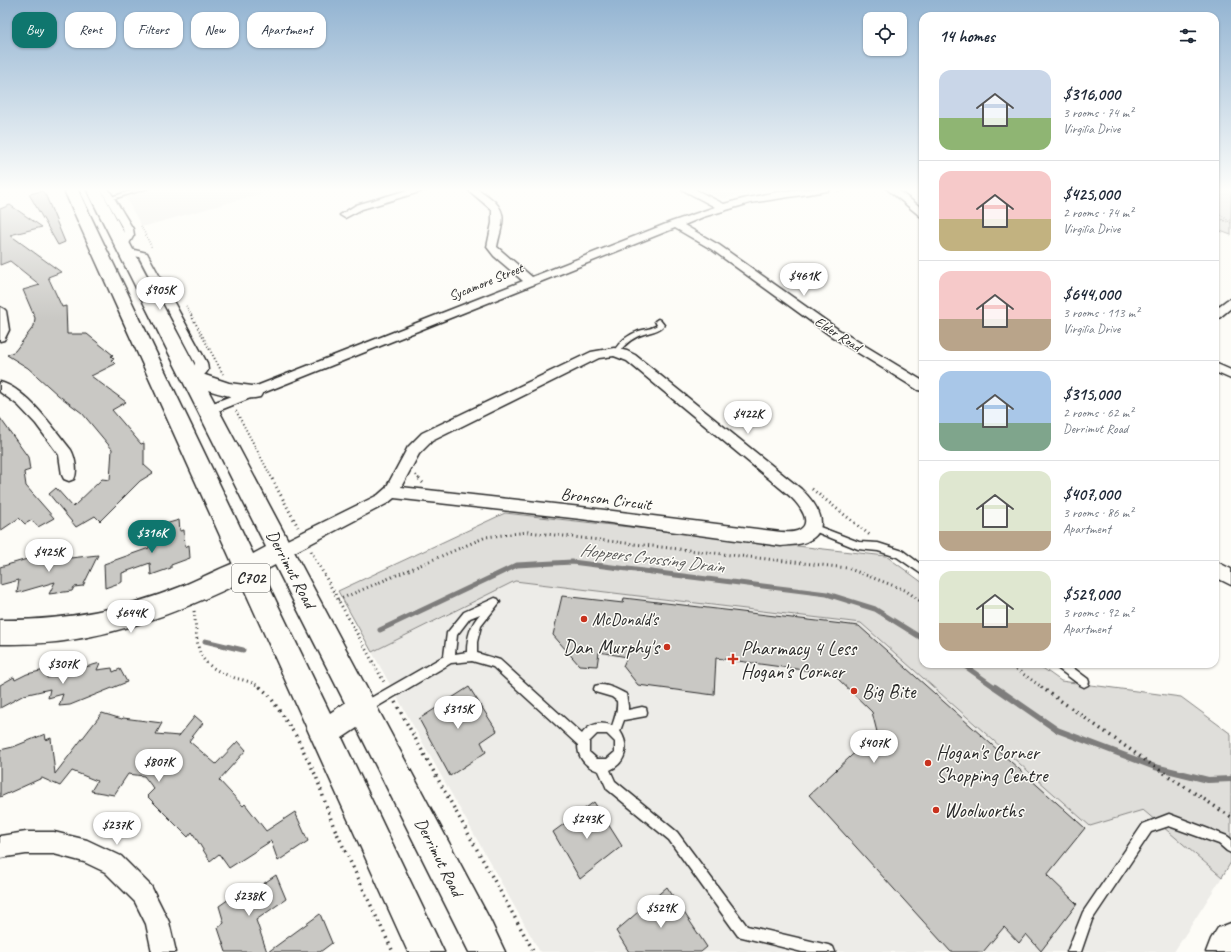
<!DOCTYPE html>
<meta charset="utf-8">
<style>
body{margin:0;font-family:Caveat,sans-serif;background:#f2f2f3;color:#1f2937;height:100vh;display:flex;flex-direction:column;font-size:15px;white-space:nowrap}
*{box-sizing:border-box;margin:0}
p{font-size:13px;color:#747a83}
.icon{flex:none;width:22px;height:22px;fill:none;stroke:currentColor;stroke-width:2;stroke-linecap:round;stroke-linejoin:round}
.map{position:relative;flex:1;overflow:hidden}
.side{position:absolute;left:919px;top:12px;width:300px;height:656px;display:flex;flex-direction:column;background:#fff;border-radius:12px;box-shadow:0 1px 3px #0004}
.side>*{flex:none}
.hud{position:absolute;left:12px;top:12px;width:380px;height:36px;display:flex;gap:8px}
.controls{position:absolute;left:863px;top:12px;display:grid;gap:8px}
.controls a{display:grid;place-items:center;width:44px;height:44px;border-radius:8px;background:#fff;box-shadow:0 1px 3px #0004;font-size:20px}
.price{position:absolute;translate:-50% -34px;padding:0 9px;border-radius:14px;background:#fff;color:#222;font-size:13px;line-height:26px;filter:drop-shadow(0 1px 2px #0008)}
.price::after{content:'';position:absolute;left:50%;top:24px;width:12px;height:9px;margin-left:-6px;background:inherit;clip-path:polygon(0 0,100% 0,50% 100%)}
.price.selected{background:#0f766e;color:#fff}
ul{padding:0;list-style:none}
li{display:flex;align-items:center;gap:12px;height:100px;padding:0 20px}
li+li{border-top:1px solid #e0e1e3}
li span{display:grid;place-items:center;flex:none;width:112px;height:80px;border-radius:12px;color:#555}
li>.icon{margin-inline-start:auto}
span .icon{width:48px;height:48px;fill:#fffc;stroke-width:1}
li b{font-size:17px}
h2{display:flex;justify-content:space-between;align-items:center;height:48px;padding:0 20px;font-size:17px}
.chip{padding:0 14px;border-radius:12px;background:#fff;box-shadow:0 1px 3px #0004;font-size:14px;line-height:36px}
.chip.selected{background:#0f766e;color:#fff}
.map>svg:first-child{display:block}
.built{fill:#edece8}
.green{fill:#dfdeda;stroke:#858482}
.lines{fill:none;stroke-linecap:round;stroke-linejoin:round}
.stream-far1{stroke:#7e7d7b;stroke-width:5}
.stream{stroke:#7e7d7b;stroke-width:6}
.building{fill:#c9c8c4;stroke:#2b2b2b}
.lane-casing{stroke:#2b2b2b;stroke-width:3}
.street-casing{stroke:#2b2b2b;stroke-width:3}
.secondary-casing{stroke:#2b2b2b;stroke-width:3}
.highway-casing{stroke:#2b2b2b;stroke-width:3}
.path-far3{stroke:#2b2b2b;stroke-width:1.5;stroke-dasharray:0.5 2;stroke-linecap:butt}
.path-far2{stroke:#2b2b2b;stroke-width:2;stroke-dasharray:1 2.5;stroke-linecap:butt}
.path-far1{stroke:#2b2b2b;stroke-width:3;stroke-dasharray:1 3.5;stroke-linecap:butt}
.path{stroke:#2b2b2b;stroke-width:3.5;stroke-dasharray:1.5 4.5;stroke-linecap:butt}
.lane{fill:#fdfcf7;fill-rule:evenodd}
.street{fill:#fdfcf7;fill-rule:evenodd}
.secondary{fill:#fdfcf7;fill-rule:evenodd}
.highway{fill:#fdfcf7;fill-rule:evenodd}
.poi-dot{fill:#c8321e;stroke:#fdfcf7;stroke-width:1.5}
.labels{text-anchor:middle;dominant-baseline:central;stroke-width:3;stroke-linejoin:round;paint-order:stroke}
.far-street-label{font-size:14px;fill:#2b2b2b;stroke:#fdfcf7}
.shield{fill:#fdfcf7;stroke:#6a6a68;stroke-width:1}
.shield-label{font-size:16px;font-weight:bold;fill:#2b2b2b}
.street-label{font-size:17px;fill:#2b2b2b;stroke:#fdfcf7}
.poi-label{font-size:17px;fill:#2b2b2b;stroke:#fdfcf7;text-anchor:start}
.water-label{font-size:18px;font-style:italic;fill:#5b5b5a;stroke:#fdfcf7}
.near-poi-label{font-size:20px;fill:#2b2b2b;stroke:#fdfcf7;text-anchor:start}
</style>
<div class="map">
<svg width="1231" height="952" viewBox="0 0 1231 952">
<rect width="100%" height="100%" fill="#fdfcf7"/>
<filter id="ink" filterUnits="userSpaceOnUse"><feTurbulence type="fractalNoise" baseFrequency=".025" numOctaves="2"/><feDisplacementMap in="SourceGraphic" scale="8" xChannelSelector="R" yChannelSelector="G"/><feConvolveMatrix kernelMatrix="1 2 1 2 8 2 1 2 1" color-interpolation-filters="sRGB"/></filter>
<g filter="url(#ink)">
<!-- built -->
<path class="built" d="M120,188H281L142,227Z
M701,188H774L725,198L718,197Z
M515,581L861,623L1090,826L1143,810L1222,877L1174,952H540L372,652Z"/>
<!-- green -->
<path class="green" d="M1215,188H1231V235L1215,229Z
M505,513L886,556L923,583V664H1037L1061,681L1181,697L1231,734V862L1222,877L1143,810L1090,826L861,623L515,581L372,652L338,591Z"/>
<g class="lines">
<!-- stream-far1 -->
<path class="stream-far1" d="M380,630L517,565L572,562L827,594L875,609L923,639
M205,641L243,650
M962,664L996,688"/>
<!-- stream -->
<path class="stream" d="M995,687L1057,730L1155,767L1208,780L1231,779"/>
</g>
<!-- building -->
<path class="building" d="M42,191L46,196L65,242L58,245L29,194Z
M10,205L42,227L10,235L61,272L48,277L62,307L66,306L67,334H87L113,355L111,356L114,359L111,360L115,364L91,376L126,402L112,410L141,444L144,443V465L153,473L140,481L100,521L95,516L76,527L49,494L56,488L73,507L102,479L110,480L112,449L82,413L58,395L28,368L7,355L15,351L34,326L35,318L23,290L40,285L10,261L0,265V209Z
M0,418L28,457L30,470L24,472L26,486L54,518L38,527L32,520L25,524L19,518L0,531Z
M179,520L180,531L184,530L185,547L189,545L190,558L171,565V568L151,575L150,563L122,573V582L105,588L104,564L149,548L148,529Z
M44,554L61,558V559L98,555L83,586L74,587L72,591L49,594L55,582L17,593L19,580L0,585V567Z
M562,596L623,603L624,598L859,626L1085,828L1047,875L1077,904L1041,951L1026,934L1019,943L1004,927L983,952H951L809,795L877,732L872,712L833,674L716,658L714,695L638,685L623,666L627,657L599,652L597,666L579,665L553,635Z
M100,663L97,670L112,668L113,672L120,669L127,682L70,705L59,706L63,694L48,698L50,689L24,695L0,708V685L14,677L15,680L27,674L49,669L47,678Z
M469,687L497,731L481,742L486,752L450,776L419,719Z
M102,713L122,719L123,718L162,723L156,734L179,736L195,716L203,723L189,741L216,764L238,741L246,750L219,780L243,806L245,804L266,831L295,812L308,841L278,861L271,841L229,868L219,854L210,861L192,832L188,837L147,796L154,789L144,776L128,774L114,795L91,791L97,781L72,771L60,786L42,778L0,797V750L13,747L45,734L46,740L51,738L55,774Z
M594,802L622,846L580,879L553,832Z
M276,875L286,899L256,920L267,952H226L218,928L224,923L219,906L239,892L241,899Z
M667,887L707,947L701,952H629L616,931Z
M320,914L332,943L320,952H268Z"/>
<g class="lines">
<!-- lane casing -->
<g class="lane-casing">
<path id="lane" d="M142,188H148L110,200L107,198Z
M658,319L660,320L664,325C659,331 651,332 644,334C633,337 625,344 618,353H614V351C620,341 628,335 639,331C646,329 652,329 657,325L655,321Z
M812,524L859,542L878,543L903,551L923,566V575L897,557L878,551L858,549L809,529L808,527L809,525Z
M495,598L498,599L500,602L481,626L477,642V653L500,660L582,734C589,724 601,721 612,726C615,717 618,710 617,701L612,697L595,692L594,689L595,686C605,682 618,690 626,694L628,706V710L642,707L646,708L647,712L646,716L624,720L620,731C630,746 626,763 610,770L615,781L677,832L747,926L828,945L833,947L835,952H802L738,936L669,840L607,789L599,771C586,767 578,759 578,745L493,667L472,661L451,663L370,711L366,712L362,711L361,707L362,703L444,656L447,633L464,612ZM480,614C470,625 467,638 467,652L455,654L457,635L470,618ZM597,734H607L615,742V752L607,759H597L589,752V742Z
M1055,664H1068L1088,679L1089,682L1088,685L1084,687L1080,685L1056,667Z
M1169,814L1227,836L1231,839V853L1227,851L1219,844L1169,826L1151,832L1092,920L1081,952H1067L1083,912L1143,824Z"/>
</g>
<!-- street casing -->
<g class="street-casing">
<path id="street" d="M100,188H108L133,229L134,235L127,247L123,248L118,245L124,235L123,229Z
M415,188H428L426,190L362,209L345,218L340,215L356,205Z
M466,188C476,188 480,190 488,196C511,213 501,224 497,247L532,277L671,222L715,207L683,190L682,188H692L724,204C759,194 796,188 831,188L830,190L827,191L750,203L703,217L684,225L719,245L839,330L923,381V391L918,390L831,336L711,249L675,228L213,413L208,415L203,413L201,410L203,407L523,281L494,256L487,247L492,223V210Z
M886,188H895L923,209V217L920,216Z
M126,248L147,253L148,255L207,363L208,370C204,377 195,382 186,380L184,377L186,374L195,369V363L139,257L122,253L121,251Z
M1231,299V308L1219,318L1215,319V309L1227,300Z
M0,307L4,309L6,311L9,330L4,340L0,341Z
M614,348L627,351L635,355L801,489C817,504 834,529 806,542C798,545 789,545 781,546L581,519L394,498L388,503L287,556L281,558L275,556L273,551L275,546L378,495L386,488L408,447L422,433L591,352ZM614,356L627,361L791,497C799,505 815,524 797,531C792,533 786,532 781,532L581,507L401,487L419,454L432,441L599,358Z
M1215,363L1231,370V379L1215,372Z
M0,382C27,389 54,429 71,450C75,457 78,472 74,479L69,481L64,479L62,475L59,455L36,424L18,405L0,392Z
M1215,561L1231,569V585L1215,577Z
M26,832H54L87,840L121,856L151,886L169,922L176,952H152L146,924L135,902L105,872L84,862L54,854H26L0,858V836Z"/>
</g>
<!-- secondary casing -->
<g class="secondary-casing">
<path id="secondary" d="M247,558L256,561L259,568L256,575C195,605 131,632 64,641C43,644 21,644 0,644V620C62,621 122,610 180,587C202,578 224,566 247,558Z
M1231,923V952H1206L1211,939L1218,928Z"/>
</g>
<!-- highway casing -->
<g class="highway-casing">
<path id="highway" d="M63,188H77L253,554L266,547L86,188H100L199,373L229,383L260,387L263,392L260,397C243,401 224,395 208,390L489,918L505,952H469L357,728L342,738L444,952H408ZM275,565L345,703L330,713L262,572Z"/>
</g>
<!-- path-far3 -->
<path class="path-far3" d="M837,192L866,188
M1215,210L1231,223
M1215,217L1228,222
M141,226L152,248
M186,306L192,316"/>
<!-- path-far2 -->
<path class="path-far2" d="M191,315L223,374
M236,411L273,480
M416,475L420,480"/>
<!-- path-far1 -->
<path class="path-far1" d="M272,479L298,527
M419,479L423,483
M812,489L871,536
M311,551L384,682
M338,600L486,537L528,532L847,568L905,590L923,603
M194,611C199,651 193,663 235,678C243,680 254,682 261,688
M1009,664L1043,688"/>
<!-- path -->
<path class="path" d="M260,687L269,695L296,736L316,776L333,825L393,952
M1041,687L1155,767L1231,817
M395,702L534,952"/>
<!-- lane -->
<use href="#lane" class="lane"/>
<!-- street -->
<use href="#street" class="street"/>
<!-- secondary -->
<use href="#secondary" class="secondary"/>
<!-- highway -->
<use href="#highway" class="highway"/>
</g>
</g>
<!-- sky -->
<linearGradient id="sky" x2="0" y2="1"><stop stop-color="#93b4d2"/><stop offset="0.59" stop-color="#fefefb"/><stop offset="1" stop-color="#fefefb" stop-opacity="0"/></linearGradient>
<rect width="1231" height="321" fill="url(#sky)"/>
<!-- markers -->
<g class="poi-dot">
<circle cx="584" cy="619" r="4"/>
<circle cx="667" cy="647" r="4"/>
<path d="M731 653h4v4h4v4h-4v4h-4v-4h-4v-4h4z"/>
<circle cx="854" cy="691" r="4"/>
<circle cx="928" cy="763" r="4"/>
<circle cx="936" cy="810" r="4"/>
</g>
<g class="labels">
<!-- far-street labels -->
<g class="far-street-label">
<text transform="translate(486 282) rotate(-22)">Sycamore Street</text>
<text transform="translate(838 334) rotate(33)">Elder Road</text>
</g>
<!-- shield labels -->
<rect class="shield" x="232" y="564" width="38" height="28" rx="3"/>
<g class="shield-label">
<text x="251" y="578">C702</text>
</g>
<!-- street labels -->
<g class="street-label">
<text transform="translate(606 499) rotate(7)">Bronson Circuit</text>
<text transform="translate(291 569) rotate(62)">Derrimut Road</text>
<text transform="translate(439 857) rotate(63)">Derrimut Road</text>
</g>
<!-- poi labels -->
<g class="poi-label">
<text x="592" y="619">McDonald's</text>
</g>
<!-- water labels -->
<g class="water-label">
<text transform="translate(652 558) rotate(7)">Hoppers Crossing Drain</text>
</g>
<!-- near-poi labels -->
<g class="near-poi-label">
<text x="659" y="647" text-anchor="end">Dan Murphy's</text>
<text x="741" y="648">Pharmacy 4 Less<tspan x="741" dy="23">Hogan's Corner</tspan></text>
<text x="862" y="691">Big Bite</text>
<text x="936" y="752">Hogan's Corner<tspan x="936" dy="23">Shopping Centre</tspan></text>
<text x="944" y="810">Woolworths</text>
</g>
</g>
</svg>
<div class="controls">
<a><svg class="icon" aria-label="locate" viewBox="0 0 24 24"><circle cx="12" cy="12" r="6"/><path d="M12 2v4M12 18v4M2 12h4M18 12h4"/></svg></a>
</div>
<b class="price" style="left:804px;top:297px">$461K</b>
<b class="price" style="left:160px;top:311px">$905K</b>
<b class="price" style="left:748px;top:435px">$422K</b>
<b class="price selected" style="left:152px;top:554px">$316K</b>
<b class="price" style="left:49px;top:573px">$425K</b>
<b class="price" style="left:131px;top:634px">$644K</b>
<b class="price" style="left:63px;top:685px">$307K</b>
<b class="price" style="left:458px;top:730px">$315K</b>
<b class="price" style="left:874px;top:764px">$407K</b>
<b class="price" style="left:159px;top:783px">$807K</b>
<b class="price" style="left:587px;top:840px">$243K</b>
<b class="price" style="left:117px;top:846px">$237K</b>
<b class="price" style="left:249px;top:917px">$238K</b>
<b class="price" style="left:661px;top:929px">$529K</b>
<div class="hud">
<a class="chip selected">Buy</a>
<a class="chip">Rent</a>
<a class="chip">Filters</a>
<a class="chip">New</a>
<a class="chip">Apartment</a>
</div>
<section class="side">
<h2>14 homes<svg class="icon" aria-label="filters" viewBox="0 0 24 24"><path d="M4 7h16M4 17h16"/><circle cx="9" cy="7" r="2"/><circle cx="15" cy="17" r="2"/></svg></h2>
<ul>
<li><span style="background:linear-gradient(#c9d6e8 60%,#8fb573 0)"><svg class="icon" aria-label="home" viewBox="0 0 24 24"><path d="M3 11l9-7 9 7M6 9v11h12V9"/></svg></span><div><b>$316,000</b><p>3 rooms · 74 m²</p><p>Virgilia Drive</p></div></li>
<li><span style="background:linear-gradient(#f6c9c9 60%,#c2b280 0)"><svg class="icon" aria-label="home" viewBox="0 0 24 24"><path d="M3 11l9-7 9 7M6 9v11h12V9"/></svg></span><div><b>$425,000</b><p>2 rooms · 74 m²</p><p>Virgilia Drive</p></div></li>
<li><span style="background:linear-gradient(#f6c9c9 60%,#b9a48a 0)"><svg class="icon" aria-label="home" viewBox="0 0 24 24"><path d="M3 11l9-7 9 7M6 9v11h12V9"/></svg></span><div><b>$644,000</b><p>3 rooms · 113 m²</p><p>Virgilia Drive</p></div></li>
<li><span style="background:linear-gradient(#a9c7e8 65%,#7fa58c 0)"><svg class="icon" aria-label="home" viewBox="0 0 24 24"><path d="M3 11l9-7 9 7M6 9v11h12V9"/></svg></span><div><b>$315,000</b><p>2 rooms · 62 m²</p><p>Derrimut Road</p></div></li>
<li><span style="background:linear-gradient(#dfe7d0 75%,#b9a48a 0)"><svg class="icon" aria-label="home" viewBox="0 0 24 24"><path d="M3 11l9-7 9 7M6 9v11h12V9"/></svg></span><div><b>$407,000</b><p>3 rooms · 86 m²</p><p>Apartment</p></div></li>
<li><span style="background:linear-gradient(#dfe7d0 65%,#b9a48a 0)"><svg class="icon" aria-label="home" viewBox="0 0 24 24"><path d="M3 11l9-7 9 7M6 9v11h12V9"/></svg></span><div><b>$529,000</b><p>3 rooms · 92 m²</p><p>Apartment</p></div></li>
</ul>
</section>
</div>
